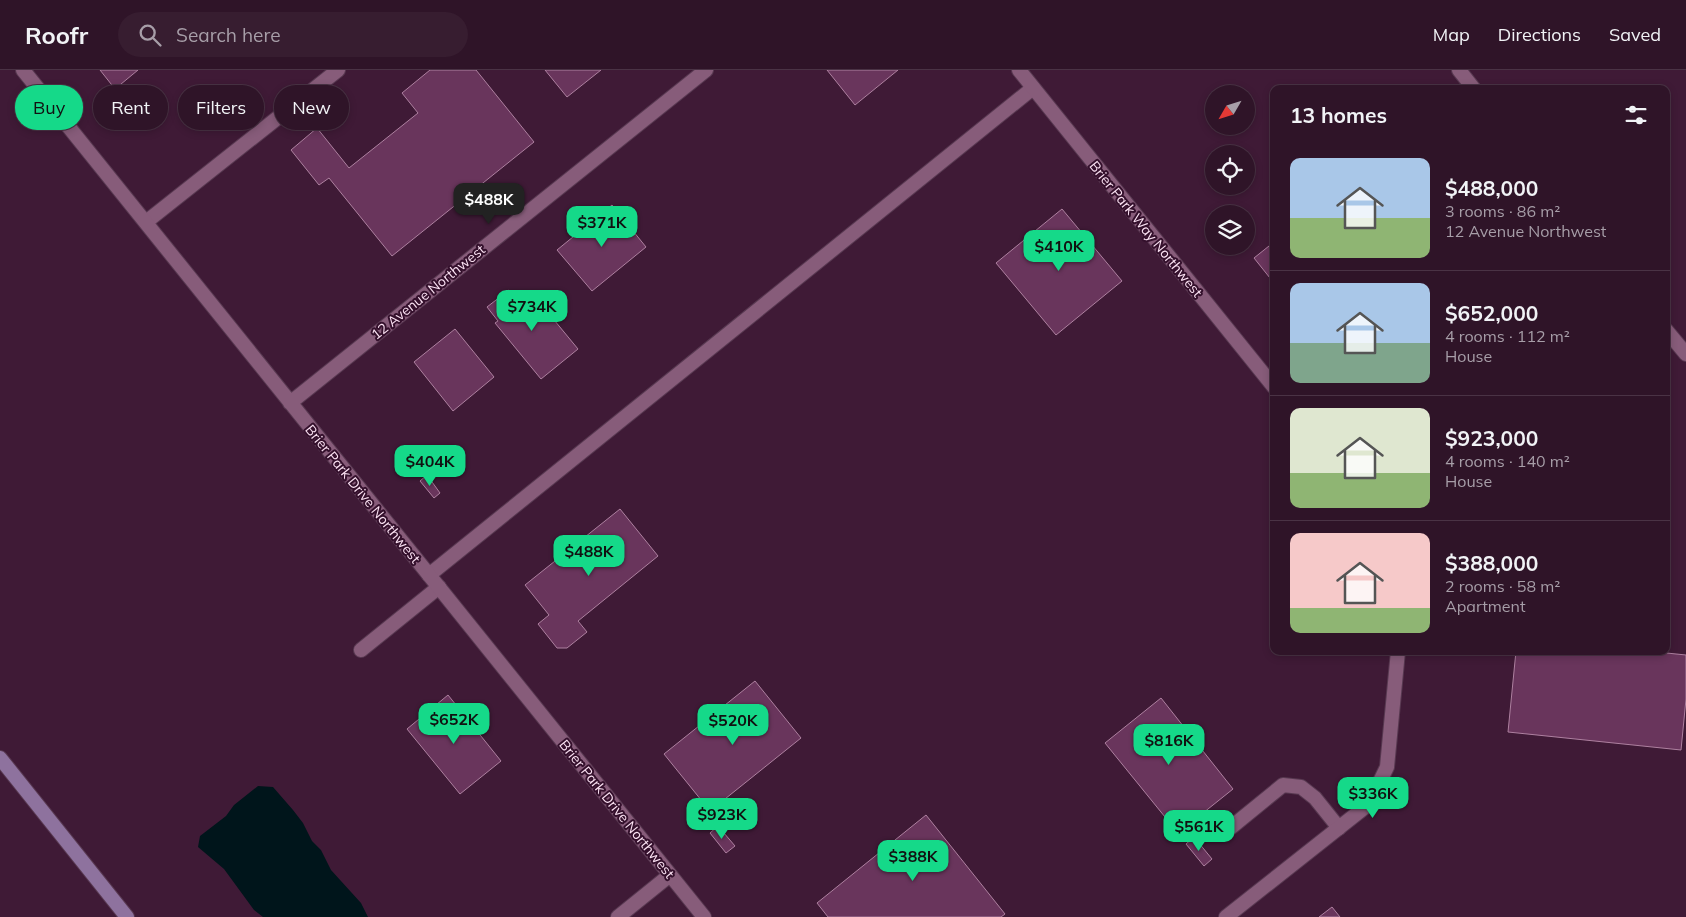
<!DOCTYPE html>
<meta charset="utf-8">
<style>
body{margin:0;font-family:Mulish,sans-serif;background:#371d30;color:#f1f3f6;height:100vh;display:flex;flex-direction:column;font-size:19px;white-space:nowrap}
*{box-sizing:border-box;margin:0}
p{font-size:16px;color:#a79ea8}
.icon{flex:none;width:28px;height:28px;fill:none;stroke:currentColor;stroke-width:2;stroke-linecap:round;stroke-linejoin:round}
.map{position:relative;flex:1;overflow:hidden}
.panel{position:absolute;left:1270px;top:15px;width:400px;height:570px;display:flex;flex-direction:column;background:#2f1428;border-radius:10px;box-shadow:0 2px 8px #0003,0 0 0 1px #4a3345}
.panel>*{flex:none}
.hud{position:absolute;left:15px;top:15px;width:475px;height:45px;display:flex;gap:10px}
.needle{width:32px;rotate:231deg}
.fabs{position:absolute;left:1205px;top:15px;display:grid;gap:10px}
.fabs a{display:grid;place-items:center;width:50px;height:50px;border-radius:50%;background:#2f1428;box-shadow:0 2px 8px #0003,0 0 0 1px #4a3345;font-size:25px}
.price{position:absolute;translate:-50% -42px;padding:0 11px;border-radius:10px;background:#15d989;color:#111;font-size:16px;line-height:32px;filter:drop-shadow(0 1px 2px #0008)}
.price::after{content:'';position:absolute;left:50%;top:30px;width:15px;height:11px;margin-left:-8px;background:inherit;clip-path:polygon(0 0,100% 0,50% 100%)}
.price.on{background:#222;color:#fff}
ul{padding:0;list-style:none}
li{display:flex;align-items:center;gap:15px;height:125px;padding:0 20px}
li+li{border-top:1px solid #4a3345}
li span{display:grid;place-items:center;flex:none;width:140px;height:100px;border-radius:10px;color:#555}
li>.icon{margin-inline-start:auto}
span .icon{width:60px;height:60px;fill:#fffc;stroke-width:1}
li b{font-size:21px}
h2{display:flex;justify-content:space-between;align-items:center;height:60px;padding:0 20px;font-size:21px}
.pill{padding:0 18px;border-radius:22px;background:#2f1428;box-shadow:0 2px 8px #0003,0 0 0 1px #4a3345;font-size:18px;line-height:45px}
.pill.on{background:#15d989;color:#111}
header{display:flex;align-items:center;gap:30px;box-sizing:border-box;height:70px;padding:0 25px;background:#2f1428;border-bottom:1px solid #4a3345}
header strong{font-size:24px}
nav{display:flex;gap:28px;margin-inline-start:auto;font-size:18px}
.search{width:350px;height:45px;background:#371d30;display:flex;align-items:center;gap:12px;box-sizing:border-box;padding:0 18px;border-radius:28px;color:#a79ea8;font-size:19px}
.map>svg:first-child{display:block}
.water{fill:#00151b}
.building{fill:#69355c;stroke:#ae81a0}
.lines{fill:none;stroke-linecap:round;stroke-linejoin:round}
.service-casing{stroke:#583951;stroke-width:16}
.minor-casing{stroke:#583951;stroke-width:16}
.secondary-casing{stroke:#583951;stroke-width:16}
.service{stroke:#875c7a;stroke-width:14}
.minor{stroke:#875c7a;stroke-width:14}
.secondary{stroke:#8e729e;stroke-width:14}
.labels{text-anchor:middle;dominant-baseline:central;stroke-width:4;stroke-linejoin:round;paint-order:stroke}
.street-label{font-size:14px;fill:#fce3f4;stroke:#34102c}
</style>
<header>
<strong>Roofr</strong>
<div class="search"><svg class="icon" aria-label="search" viewBox="0 0 24 24"><circle cx="10" cy="10" r="6"/><path d="M15 15l6 6"/></svg>Search here</div>
<nav><a>Map</a><a>Directions</a><a>Saved</a></nav>
</header>
<div class="map">
<svg width="1686" height="847" viewBox="0 0 1686 847">
<rect width="100%" height="100%" fill="#3f1a36"/>
<!-- water -->
<path class="water" d="M258,716L273,717L293,740L303,753L312,771L321,780L331,800L361,833L368,847H263L254,840L224,799L198,777L200,766L226,746L234,735Z"/>
<!-- building -->
<path class="building" d="M100,0H138L115,19Z
M430,0H476L534,72L392,186L329,108L319,115L291,80L317,58L349,98L418,43L402,23Z
M545,0H601L567,27Z
M827,0H898L855,35Z
M612,135L646,177L592,221L557,180Z
M1062,139L1122,211L1056,265L996,193Z
M1274,172V213L1254,188Z
M509,220L518,232L531,222L578,279L541,309L495,253L498,251L487,237Z
M455,259L494,307L453,341L414,292Z
M427,405L440,423L434,428L420,411Z
M620,439L658,486L578,551L587,562L567,578H557L538,554L549,545L525,515Z
M1516,581H1647L1686,585V629L1681,680L1508,662Z
M755,611L801,668L710,741L664,684Z
M448,625L501,691L460,724L407,659Z
M1161,628L1233,719L1178,763L1105,673Z
M926,745L1005,844L1001,847H828L817,833Z
M718,756L735,776L726,783L710,763Z
M1194,767L1212,789L1204,796L1186,774Z
M1332,837L1340,847H1319Z"/>
<g class="lines">
<!-- service casing -->
<g class="service-casing">
<path id="service" d="M1459,0L1474,19
M146,152L338,0
M1666,260L1686,284
M429,505L1033,18
M361,580L439,517
M1229,759L1283,715L1301,717L1315,728L1339,758
M618,847L670,805"/>
</g>
<!-- minor casing -->
<g class="minor-casing">
<path id="minor" d="M23,0L704,847
M1019,0L1274,317
M290,333L706,0
M1226,847L1369,734L1387,697L1398,581"/>
</g>
<!-- secondary casing -->
<g class="secondary-casing">
<path id="secondary" d="M0,688L127,847"/>
</g>
<!-- service -->
<use href="#service" class="service"/>
<!-- minor -->
<use href="#minor" class="minor"/>
<!-- secondary -->
<use href="#secondary" class="secondary"/>
</g>
<g class="labels">
<!-- street labels -->
<g class="street-label">
<text transform="translate(1146 159) rotate(51)">Brier Park Way Northwest</text>
<text transform="translate(428 222) rotate(-39)">12 Avenue Northwest</text>
<text transform="translate(363 424) rotate(51)">Brier Park Drive Northwest</text>
<text transform="translate(617 739) rotate(51)">Brier Park Drive Northwest</text>
</g>
</g>
</svg>
<div class="fabs">
<a><svg class="needle" viewBox="-14 -14 28 28"><path d="M0-13l5 13h-10z" fill="#e53935"/><path d="M0 13l5-13h-10z" fill="#a79ea8"/></svg></a>
<a><svg class="icon" aria-label="locate" viewBox="0 0 24 24"><circle cx="12" cy="12" r="6"/><path d="M12 2v4M12 18v4M2 12h4M18 12h4"/></svg></a>
<a><svg class="icon" aria-label="layers" viewBox="0 0 24 24"><path d="M12 4l9 5-9 5-9-5zM3 14l9 5 9-5"/></svg></a>
</div>
<b class="price on" style="left:489px;top:155px">$488K</b>
<b class="price" style="left:602px;top:178px">$371K</b>
<b class="price" style="left:1059px;top:202px">$410K</b>
<b class="price" style="left:532px;top:262px">$734K</b>
<b class="price" style="left:430px;top:417px">$404K</b>
<b class="price" style="left:589px;top:507px">$488K</b>
<b class="price" style="left:454px;top:675px">$652K</b>
<b class="price" style="left:733px;top:676px">$520K</b>
<b class="price" style="left:1169px;top:696px">$816K</b>
<b class="price" style="left:1373px;top:749px">$336K</b>
<b class="price" style="left:722px;top:770px">$923K</b>
<b class="price" style="left:1199px;top:782px">$561K</b>
<b class="price" style="left:913px;top:812px">$388K</b>
<div class="hud">
<a class="pill on">Buy</a>
<a class="pill">Rent</a>
<a class="pill">Filters</a>
<a class="pill">New</a>
</div>
<section class="panel">
<h2>13 homes<svg class="icon" aria-label="filters" viewBox="0 0 24 24"><path d="M4 7h16M4 17h16"/><circle cx="9" cy="7" r="2"/><circle cx="15" cy="17" r="2"/></svg></h2>
<ul>
<li><span style="background:linear-gradient(#a9c7e8 60%,#8fb573 0)"><svg class="icon" aria-label="home" viewBox="0 0 24 24"><path d="M3 11l9-7 9 7M6 9v11h12V9"/></svg></span><div><b>$488,000</b><p>3 rooms · 86 m²</p><p>12 Avenue Northwest</p></div></li>
<li><span style="background:linear-gradient(#a9c7e8 60%,#7fa58c 0)"><svg class="icon" aria-label="home" viewBox="0 0 24 24"><path d="M3 11l9-7 9 7M6 9v11h12V9"/></svg></span><div><b>$652,000</b><p>4 rooms · 112 m²</p><p>House</p></div></li>
<li><span style="background:linear-gradient(#dfe7d0 65%,#8fb573 0)"><svg class="icon" aria-label="home" viewBox="0 0 24 24"><path d="M3 11l9-7 9 7M6 9v11h12V9"/></svg></span><div><b>$923,000</b><p>4 rooms · 140 m²</p><p>House</p></div></li>
<li><span style="background:linear-gradient(#f6c9c9 75%,#8fb573 0)"><svg class="icon" aria-label="home" viewBox="0 0 24 24"><path d="M3 11l9-7 9 7M6 9v11h12V9"/></svg></span><div><b>$388,000</b><p>2 rooms · 58 m²</p><p>Apartment</p></div></li>
</ul>
</section>
</div>
